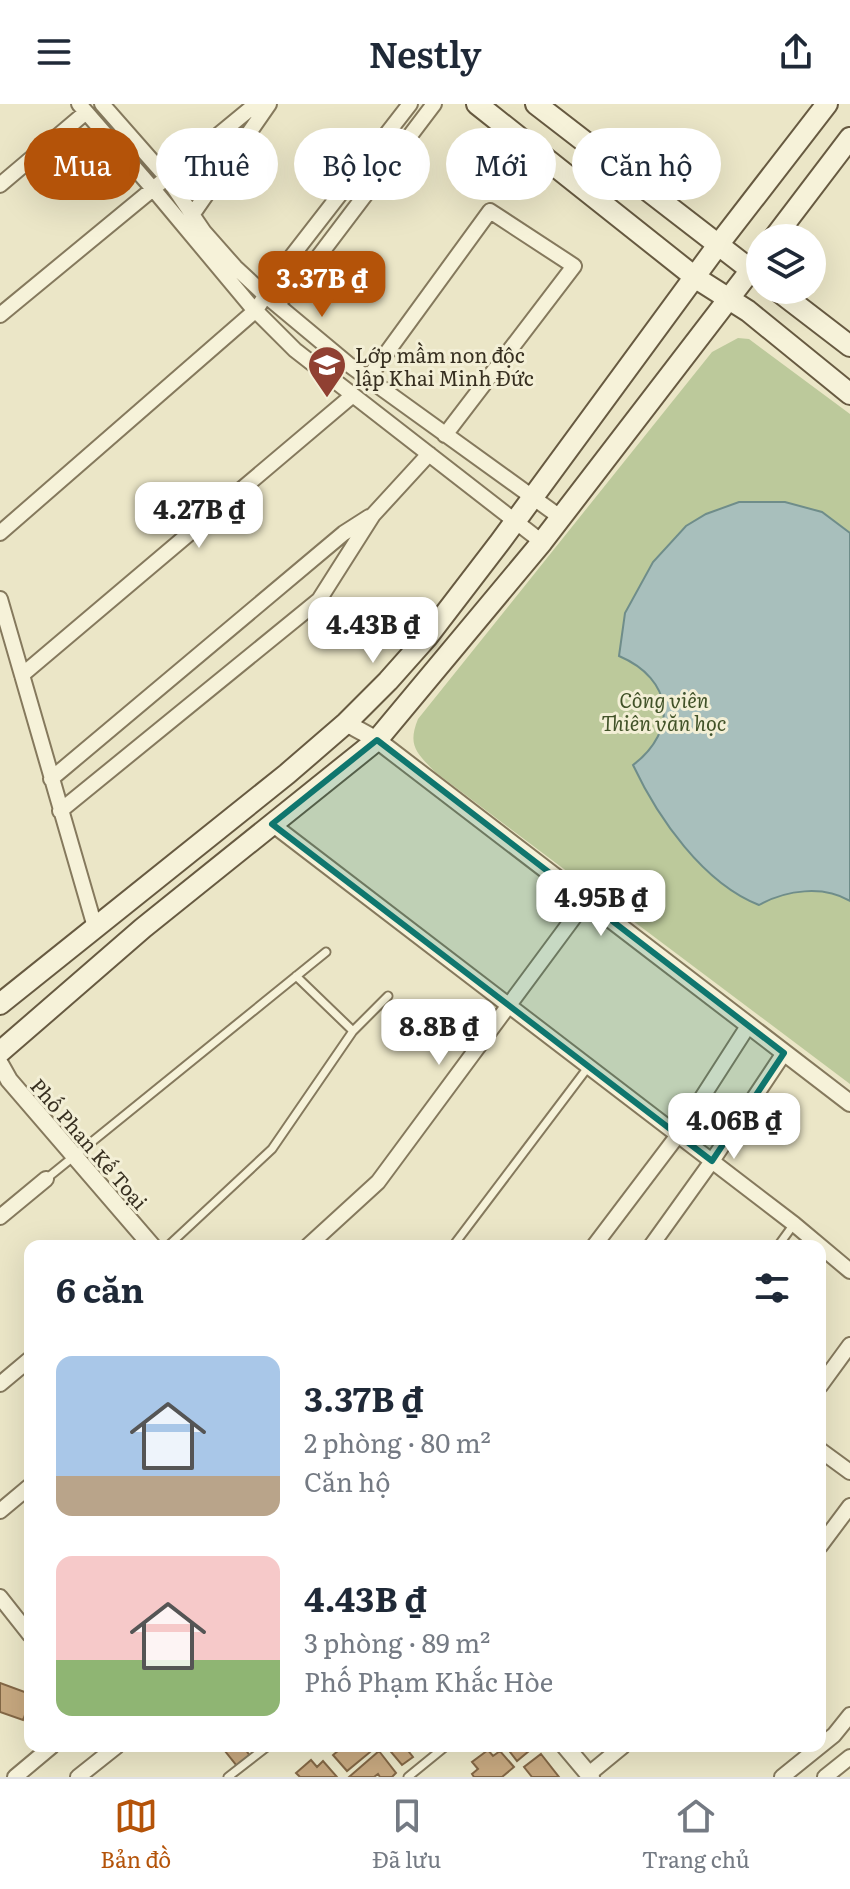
<!DOCTYPE html>
<html lang="vi">
<meta charset="utf-8">
<style>
body{margin:0;font-family:Literata,serif;background:#f6f6f7;color:#1f2937;height:100vh;display:flex;flex-direction:column;font-size:30px;white-space:nowrap}
*{box-sizing:border-box;margin:0}
p{font-size:26px;color:#747a83}
.icon{flex:none;width:44px;height:44px;fill:none;stroke:currentColor;stroke-width:2;stroke-linecap:round;stroke-linejoin:round}
.map{position:relative;flex:1;overflow:hidden}
.sheet{position:absolute;left:24px;top:1136px;width:802px;height:512px;display:flex;flex-direction:column;background:#fff;border-radius:16px;box-shadow:0 8px 32px #0002}
.sheet>*{flex:none}
.top-card{position:absolute;left:24px;top:24px;width:802px;height:72px;display:flex;gap:16px}
.tools{position:absolute;left:746px;top:120px;display:grid;gap:16px}
.tools a{display:grid;place-items:center;width:80px;height:80px;border-radius:50%;background:#fff;box-shadow:0 8px 32px #0002;font-size:40px}
.price{position:absolute;translate:-50% -68px;padding:0 18px;border-radius:16px;background:#fff;color:#222;font-size:26px;line-height:52px;filter:drop-shadow(0 2px 4px #0008)}
.price::after{content:'';position:absolute;left:50%;top:48px;width:24px;height:18px;margin-left:-12px;background:inherit;clip-path:polygon(0 0,100% 0,50% 100%)}
.price.current{background:#b45309;color:#fff}
ul{padding:0;list-style:none}
li{display:flex;align-items:center;gap:24px;height:200px;padding:0 32px}
li span{display:grid;place-items:center;flex:none;width:224px;height:160px;border-radius:16px;color:#555}
li>.icon{margin-inline-start:auto}
span .icon{width:96px;height:96px;fill:#fffc;stroke-width:1}
li b{font-size:34px}
h2{display:flex;justify-content:space-between;align-items:center;height:96px;padding:0 32px;font-size:34px}
.chip{padding:0 28px;border-radius:36px;background:#fff;box-shadow:0 8px 32px #0002;font-size:28px;line-height:72px}
.chip.current{background:#b45309;color:#fff}
header{display:flex;justify-content:space-between;align-items:center;height:104px;padding:0 32px;background:#fff;font-size:36px;font-weight:600}
.dock{display:flex;justify-content:space-around;align-items:center;height:112px;border-top:2px solid #e0e1e3;background:#fff;font-size:22px;color:#747a83}
.dock a{display:grid;justify-items:center;gap:4px}
.dock .current{color:#b45309}
.map>svg:first-child{display:block}
.green{fill:#bcc99b}
.water{fill:#a8bfbc;stroke:#6f8d8a;stroke-width:2}
.building{fill:#c7a87f;stroke:#836745;stroke-width:2}
.lines{fill:none;stroke-linecap:round;stroke-linejoin:round}
.service-casing{stroke:#85795d;stroke-width:11}
.minor-casing{stroke:#85795d;stroke-width:18}
.tertiary-casing{stroke:#85795d;stroke-width:20}
.secondary-casing{stroke:#675a41;stroke-width:24}
.service{stroke:#f6f2d9;stroke-width:7}
.minor{stroke:#f6f2d9;stroke-width:14}
.tertiary{stroke:#f6f2d9;stroke-width:16}
.secondary{stroke:#f6f2d9;stroke-width:20}
.marked{fill:#0f766e;fill-opacity:0.2;stroke:#0f766e;stroke-width:6;stroke-linejoin:round}
.labels{text-anchor:middle;dominant-baseline:central;stroke-width:6;stroke-linejoin:round;paint-order:stroke}
.poi-label{font-size:20px;fill:#372f20;stroke:#f3efd6;text-anchor:start}
.park-label{font-size:20px;font-style:italic;fill:#415228;stroke:#f3efd6}
.street-label{font-size:20px;fill:#372f20;stroke:#f3efd6}
</style>
<header><svg class="icon" aria-label="menu" viewBox="0 0 24 24"><path d="M4 6h16M4 12h16M4 18h16"/></svg>Nestly<svg class="icon" aria-label="share" viewBox="0 0 24 24"><path d="M12 15V3M7 8l5-5 5 5M5 13v7h14v-7"/></svg></header>
<div class="map">
<svg width="850" height="1673" viewBox="0 0 850 1673">
<rect width="100%" height="100%" fill="#ebe6c7"/>
<!-- green -->
<path class="green" d="M738,234L749,235L850,310V980L435,668C417,649 407,642 418,615L712,248Z"/>
<!-- water -->
<path class="water" d="M739,398H785L822,408L850,429V797C823,781 786,786 759,801C703,779 658,714 633,661C679,626 673,575 619,552L625,509L653,458L686,422L706,410Z"/>
<!-- building -->
<path class="building" d="M0,1579L30,1590V1598L23,1616L0,1608Z
M221,1642H243L250,1652L237,1662Z
M336,1642H373L375,1644L347,1667L333,1651L339,1646Z
M386,1642H408L406,1644L413,1653L402,1661Z
M509,1642H535L517,1657L507,1644Z
M488,1646L493,1652L500,1647L514,1663L502,1673H474L472,1670L478,1665L472,1658Z
M379,1647L396,1669L392,1673H380L378,1670L374,1673H349Z
M541,1650L559,1673H532L524,1663Z
M311,1656L317,1663L323,1657L337,1673H300L296,1669Z"/>
<g class="lines">
<!-- service casing -->
<g class="service-casing">
<path id="service" d="M296,872L353,927L388,892
M46,1075L326,848
M168,1142L272,1045L353,927
M453,1142L589,962
M778,1142L794,1120
M228,1673L268,1642
M408,1673L446,1642"/>
</g>
<!-- minor casing -->
<g class="minor-casing">
<path id="minor" d="M79,0L154,86L250,201L295,246L542,438
M102,0L168,75L204,128L235,163L264,190L348,260L560,413
M0,81L85,9
M192,111L269,0
M277,200L300,177L434,0
M0,211L256,0
M369,273L490,107L574,162L445,331
M0,429L256,206L285,161L410,0
M0,495L95,823
M22,571L353,291
M51,675L344,429L369,413
M60,707L319,496L373,411L429,350
M272,720L794,1120L850,1167
M0,1113L46,1075
M308,1142L378,1078L586,797
M594,1142L678,1031L748,922
M651,1142L712,1057L784,949
M0,1280L30,1255
M820,1282L850,1241
M820,1346L850,1368
M0,1407L30,1382
M820,1442L850,1402
M0,1493L30,1531
M589,1670L623,1642
M15,1673L52,1642
M78,1673L117,1642
M782,1673L834,1631L850,1611
M825,1673L850,1653"/>
</g>
<!-- tertiary casing -->
<g class="tertiary-casing">
<path id="tertiary" d="M346,619L377,636L850,999
M0,960L9,976L152,1142
M565,1642L591,1673"/>
</g>
<!-- secondary casing -->
<g class="secondary-casing">
<path id="secondary" d="M477,0L696,174L748,207L850,290
M536,0L760,173
M774,134L850,34
M777,186L850,242
M0,900L287,670L346,619L388,577L428,532L500,438L718,141L827,0
M0,948L143,824L377,636L542,438L760,154"/>
</g>
<!-- service -->
<use href="#service" class="service"/>
<!-- minor -->
<use href="#minor" class="minor"/>
<!-- tertiary -->
<use href="#tertiary" class="tertiary"/>
<!-- secondary -->
<use href="#secondary" class="secondary"/>
</g>
<!-- marked area -->
<path class="marked" d="M377,636L784,949L712,1057L272,720Z"/>
<!-- icons -->
<defs>
<g id="school-pin" transform="scale(2)"><path d="M0 17L-7.5 6A9.5 9.5 0 1 1 7.5 6Z" fill="#904032" stroke="#f3efd6"/><path d="M0-5L7-2L0 1L-7-2ZM-4 1L0 2.5L4 1V4Q0 6-4 4Z" fill="#fff"/></g>
</defs>
<g fill-rule="evenodd">
<use href="#school-pin" x="327" y="261"/>
</g>
<g class="labels">
<!-- poi labels -->
<g class="poi-label">
<text x="355" y="250">Lớp mầm non độc<tspan x="355" dy="23">lập Khai Minh Đức</tspan></text>
</g>
<!-- park labels -->
<g class="park-label">
<text x="664" y="595">Công viên<tspan x="664" dy="23">Thiên văn học</tspan></text>
</g>
<!-- street labels -->
<g class="street-label">
<text transform="translate(90 1039) rotate(49)">Phố Phan Kế Toại</text>
</g>
</g>
</svg>
<div class="tools">
<a><svg class="icon" aria-label="layers" viewBox="0 0 24 24"><path d="M12 4l9 5-9 5-9-5zM3 14l9 5 9-5"/></svg></a>
</div>
<b class="price current" style="left:322px;top:215px">3.37B ₫</b>
<b class="price" style="left:199px;top:446px">4.27B ₫</b>
<b class="price" style="left:373px;top:561px">4.43B ₫</b>
<b class="price" style="left:601px;top:834px">4.95B ₫</b>
<b class="price" style="left:439px;top:963px">8.8B ₫</b>
<b class="price" style="left:734px;top:1057px">4.06B ₫</b>
<div class="top-card">
<a class="chip current">Mua</a>
<a class="chip">Thuê</a>
<a class="chip">Bộ lọc</a>
<a class="chip">Mới</a>
<a class="chip">Căn hộ</a>
</div>
<section class="sheet">
<h2>6 căn<svg class="icon" aria-label="filters" viewBox="0 0 24 24"><path d="M4 7h16M4 17h16"/><circle cx="9" cy="7" r="2"/><circle cx="15" cy="17" r="2"/></svg></h2>
<ul>
<li><span style="background:linear-gradient(#a9c7e8 75%,#b9a48a 0)"><svg class="icon" aria-label="home" viewBox="0 0 24 24"><path d="M3 11l9-7 9 7M6 9v11h12V9"/></svg></span><div><b>3.37B ₫</b><p>2 phòng · 80 m²</p><p>Căn hộ</p></div></li>
<li><span style="background:linear-gradient(#f6c9c9 65%,#8fb573 0)"><svg class="icon" aria-label="home" viewBox="0 0 24 24"><path d="M3 11l9-7 9 7M6 9v11h12V9"/></svg></span><div><b>4.43B ₫</b><p>3 phòng · 89 m²</p><p>Phố Phạm Khắc Hòe</p></div></li>
</ul>
</section>
</div>
<nav class="dock">
<a class="current"><svg class="icon" aria-label="map" viewBox="0 0 24 24"><path d="M3 6l6-2 6 2 6-2v14l-6 2-6-2-6 2zM9 4v14M15 6v14"/></svg>Bản đồ</a>
<a><svg class="icon" aria-label="saved" viewBox="0 0 24 24"><path d="M7 4h10v16l-5-4-5 4z"/></svg>Đã lưu</a>
<a><svg class="icon" aria-label="home" viewBox="0 0 24 24"><path d="M3 11l9-7 9 7M6 9v11h12V9"/></svg>Trang chủ</a>
</nav>
